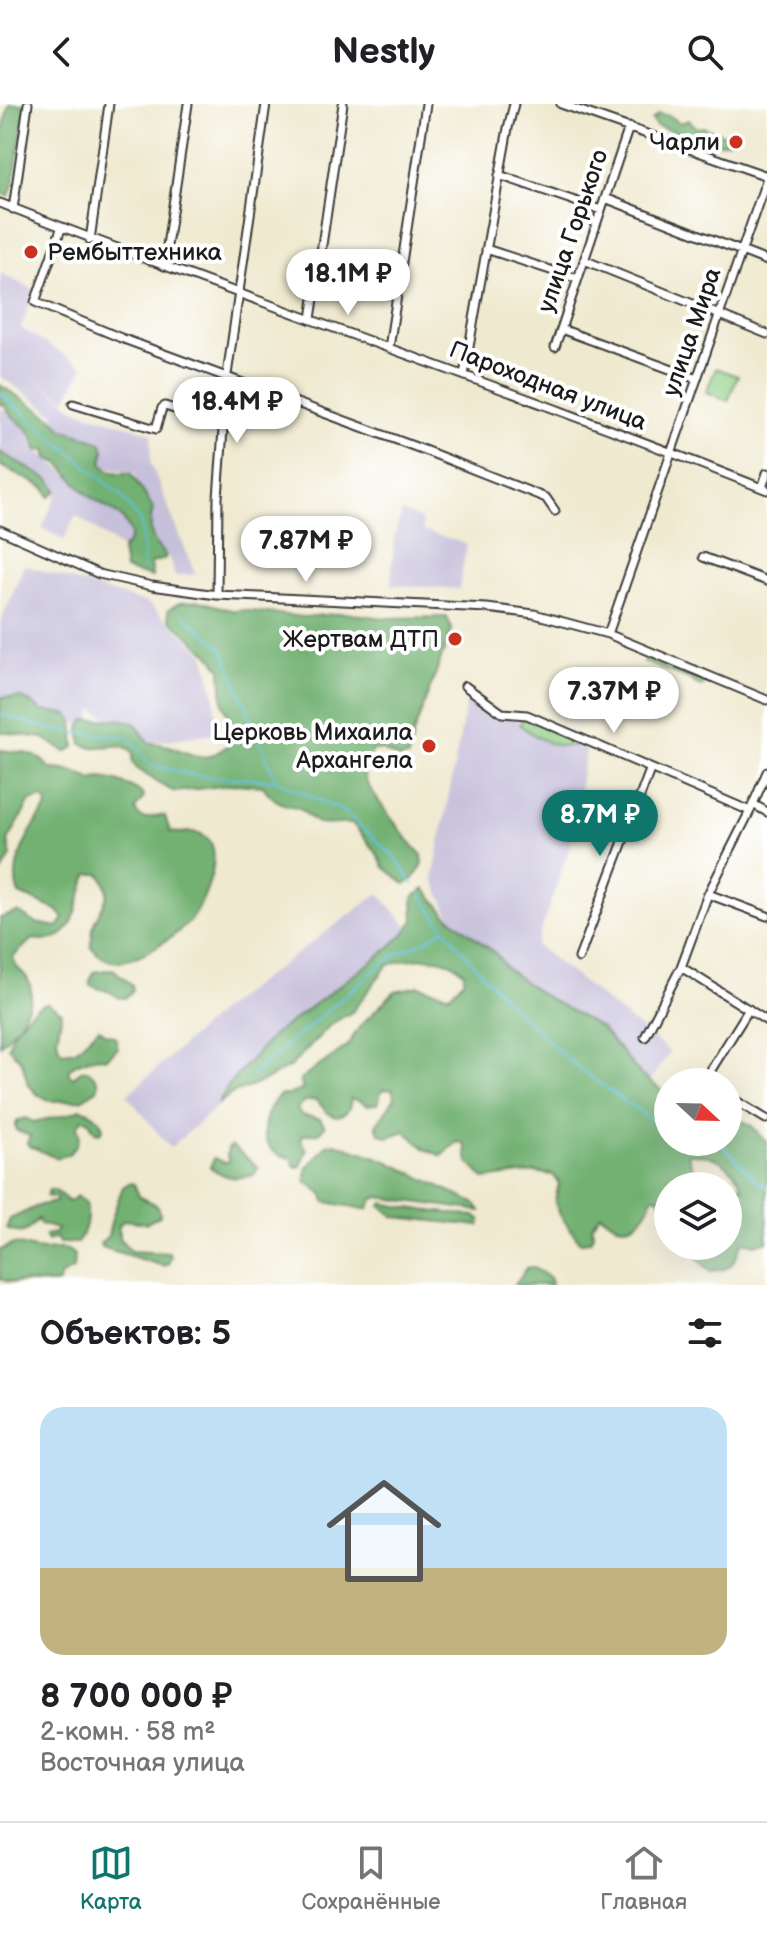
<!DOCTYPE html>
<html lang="ru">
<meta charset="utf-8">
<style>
body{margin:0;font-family:"Balsamiq Sans",sans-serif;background:#f6f6f6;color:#202124;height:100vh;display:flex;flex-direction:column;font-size:30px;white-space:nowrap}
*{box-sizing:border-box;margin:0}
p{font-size:26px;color:#757577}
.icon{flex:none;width:44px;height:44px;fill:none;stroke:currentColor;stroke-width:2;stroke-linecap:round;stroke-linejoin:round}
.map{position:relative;height:1181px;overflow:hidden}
.drawer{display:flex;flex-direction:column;background:#fff;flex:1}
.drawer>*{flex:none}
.needle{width:52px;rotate:112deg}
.fabs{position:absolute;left:654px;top:964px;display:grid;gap:16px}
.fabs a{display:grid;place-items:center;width:88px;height:88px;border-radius:50%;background:#fff;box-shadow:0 8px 32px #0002;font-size:40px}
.price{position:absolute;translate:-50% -68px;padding:0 18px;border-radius:28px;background:#fff;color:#222;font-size:26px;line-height:52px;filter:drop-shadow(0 2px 4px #0008)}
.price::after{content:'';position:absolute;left:50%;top:48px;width:24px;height:18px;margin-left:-12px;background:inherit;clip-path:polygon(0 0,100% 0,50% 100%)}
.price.on{background:#0f766e;color:#fff}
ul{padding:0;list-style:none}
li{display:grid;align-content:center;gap:16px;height:424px;padding:0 40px}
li+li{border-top:2px solid #e0e0e0}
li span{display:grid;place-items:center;height:248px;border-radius:24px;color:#555}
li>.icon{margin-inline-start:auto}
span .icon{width:144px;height:144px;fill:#fffc;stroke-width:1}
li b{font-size:34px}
h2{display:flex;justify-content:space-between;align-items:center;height:96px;padding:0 40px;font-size:34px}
header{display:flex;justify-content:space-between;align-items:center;height:104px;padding:0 40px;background:#fff;font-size:36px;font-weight:700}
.tabs{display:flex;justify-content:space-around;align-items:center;height:112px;border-top:2px solid #e0e0e0;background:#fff;font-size:22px;color:#757577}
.tabs a{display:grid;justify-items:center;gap:4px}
.tabs .on{color:#0f766e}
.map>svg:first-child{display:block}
.industrial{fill:#c6c0da}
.green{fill:#8ece85;stroke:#557550;stroke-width:2}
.forest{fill:#72b172;stroke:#476647;stroke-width:2;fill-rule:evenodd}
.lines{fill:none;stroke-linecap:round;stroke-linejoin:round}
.stream{stroke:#5dc1db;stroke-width:2}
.minor-casing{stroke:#3c3b37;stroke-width:11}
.minor{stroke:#fff;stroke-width:7}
.poi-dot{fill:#c8321e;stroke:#fff;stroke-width:3}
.labels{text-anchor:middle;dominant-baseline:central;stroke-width:8;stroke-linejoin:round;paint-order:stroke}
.poi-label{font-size:24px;fill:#1c1c1c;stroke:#fff;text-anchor:end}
.street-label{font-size:24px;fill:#1c1c1c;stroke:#fff}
</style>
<header><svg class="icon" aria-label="back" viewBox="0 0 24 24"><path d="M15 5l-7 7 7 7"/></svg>Nestly<svg class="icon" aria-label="search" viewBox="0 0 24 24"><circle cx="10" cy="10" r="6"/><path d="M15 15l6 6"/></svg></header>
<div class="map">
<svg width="767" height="1181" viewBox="0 0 767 1181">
<rect width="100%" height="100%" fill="#fff"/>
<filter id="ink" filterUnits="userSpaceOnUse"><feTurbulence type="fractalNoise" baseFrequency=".0125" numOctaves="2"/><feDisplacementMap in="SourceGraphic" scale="16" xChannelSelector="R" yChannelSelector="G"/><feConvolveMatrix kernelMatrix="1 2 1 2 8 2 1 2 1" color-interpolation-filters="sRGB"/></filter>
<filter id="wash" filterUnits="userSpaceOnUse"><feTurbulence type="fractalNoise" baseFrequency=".006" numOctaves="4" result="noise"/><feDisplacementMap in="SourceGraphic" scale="32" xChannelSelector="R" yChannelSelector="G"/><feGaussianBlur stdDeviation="1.8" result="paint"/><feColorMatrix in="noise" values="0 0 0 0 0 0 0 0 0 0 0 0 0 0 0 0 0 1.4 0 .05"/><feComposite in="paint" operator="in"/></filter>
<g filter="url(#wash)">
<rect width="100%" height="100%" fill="#efe9cf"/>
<!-- industrial -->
<path class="industrial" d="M0,169L35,186L21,224L84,263L66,296L23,267L79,307L152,329L151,360L195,470L175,472L168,451L156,449L135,369L99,361L54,325L55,310L0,272Z
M0,303L29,324L33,343L135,425L125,447L76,411L64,436L42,424L57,390L0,356Z
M402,408L421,415L423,427L467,440L459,485L391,481L394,432Z
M24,461L149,500L204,550L215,592V629L147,639L93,605L89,623L0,597V520Z
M467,594L586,646L569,745L536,841L670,948L650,977L458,830L433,775Z
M379,789L413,829L170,1044L127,991L226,902Z"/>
<!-- green -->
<path class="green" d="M716,264L738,272L728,297L706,288Z
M527,614L582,636L581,639C559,649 537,634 520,621L522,615Z"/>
<!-- forest -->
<path class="forest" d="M9,0H26L14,77L9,92L0,89V39Z
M658,10L670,12L680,19L689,16L697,24L703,23L730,33V37L708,41L699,35L656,22L652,16Z
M0,281L51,313L63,325L101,338L104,346L102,359C112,371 117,369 131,369L153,404C148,424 150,437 166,452L164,455L151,459L152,473L125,466L122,446L129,438L131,430C123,405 102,404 85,388C78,382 64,363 59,359C56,357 51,357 48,354L46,345L39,347C32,340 36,337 31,330C25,320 12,316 4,301H0Z
M0,348L49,376L57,386L50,393L45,384L1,362Z
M199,497L235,507L242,506L304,513L344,509L385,514L447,513L452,525L414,628L408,653L399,655L382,646H373C367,655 361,664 365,675C370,688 411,741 422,751L423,760L413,775L405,780L384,763L376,748L353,720C321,718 325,729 300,704C281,701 273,697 263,682L237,680L175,688L159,680L153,674L137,665L132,657L133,649C119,633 99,650 82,640L80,623L85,616L118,615L134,618L149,639C156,640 163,640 169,642C195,651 205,662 230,639L233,623L223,599L221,565L210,551L169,515L168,506L179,499Z
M648,552L705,574L708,578L700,583L689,575L644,558Z
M0,593L21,594L29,597L42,607L67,610L73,616L75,643L66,648L43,634L0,628Z
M0,646C14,648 27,647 39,654C45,657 47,665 55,665C74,667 74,667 92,676C103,670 138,682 144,693L135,705C141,722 153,710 165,712L170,728C183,731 195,724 206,733C225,748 204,799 192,814C180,831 131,862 111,857C102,855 97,849 91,843C92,834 92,824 95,817C104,797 115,791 100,770H89C72,801 81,842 32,835L13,853C17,869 20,863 27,874C41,896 15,927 0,941V814L18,808L36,819L58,823L64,814L57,806L19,790C8,762 29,727 46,705L47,698L42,694L30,697L8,737L11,752L0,771Z
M425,785L447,811L497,851L507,865L541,890L601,924L641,971L668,991V1038H728V1014L731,1011L752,1022L767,1038V1138L753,1140L743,1138C733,1156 738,1165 710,1167L694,1150L693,1142H728V1082H668V1119L664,1116V1101L657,1092L652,1093C651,1106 637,1124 622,1123C613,1122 608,1114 600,1110L592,1121L593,1131L590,1137L580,1138L560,1111L555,1097L559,1079L553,1071L535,1068L484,1075L468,1058L465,1040L457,1038L442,1052L425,1045L405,1027L388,1033L379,1029L376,1021L395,994L392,985L382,986L377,1000L366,1001L361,997L351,994C350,1006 347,1010 336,1013L328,1009L316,996C307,996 302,997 297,1005L301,1011L320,1015L325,1022L319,1029L303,1031L301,1036L307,1046L300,1063H295L291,1054C284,1052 278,1052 272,1046C257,1031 266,1004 280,991H288L303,985L300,976L347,942L360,922L395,887L419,882L450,891L463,877L464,869C449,849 409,852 387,862L352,908L331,920L291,962L262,978L231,990L218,1000L229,980L273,931L383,849L403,831L414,816L413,793ZM688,1050C714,1049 733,1061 743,1084C727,1077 709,1073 692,1064Z
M113,865L132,881L133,887L125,894H119C108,883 95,887 89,879L94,868Z
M47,899L62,908L57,935L59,944L63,948L76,946L99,924L106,930L115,932L118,944L107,954C97,951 77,958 69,965V970L73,973L81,967L88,966C95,972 101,977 97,986L81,996L50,997L37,990L28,980L22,958L8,943C12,927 31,902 47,899Z
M80,1005C91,1007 102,1015 103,1026L100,1029L95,1028L88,1016L82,1015L77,1023C86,1038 67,1056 55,1053C46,1051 39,1044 30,1043L27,1039L30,1032L17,1027L15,1022L18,1016L26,1014L33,1018C45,1015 72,1011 80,1005Z
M335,1039L385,1056L476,1100L481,1107L378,1093L372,1096L368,1105H364L325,1098L323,1090L306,1077V1065L327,1041Z
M232,1042L258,1063L254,1071C235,1076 225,1074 210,1063L214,1054L226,1059L230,1057L227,1051L228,1044Z
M129,1079L134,1080L139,1092C148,1099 160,1097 160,1112L146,1119L124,1116L119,1121V1134L131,1147L169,1149L171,1153L168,1160L163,1162L101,1143L100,1139L108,1132C110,1119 118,1095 123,1083Z
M49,1086H55L69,1098L77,1092L86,1099C89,1112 86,1128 77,1139H59L57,1134L47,1137L45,1131L55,1129L57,1125L40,1120L38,1115C27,1126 27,1133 6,1125L10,1115L40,1101L56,1098V1094L46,1092Z
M383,1099C412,1106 444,1108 475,1112L481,1115L479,1122L395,1113L381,1102Z
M14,1140C23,1141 32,1145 41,1146C54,1147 63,1140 74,1151L73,1165L60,1172L59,1179C50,1181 47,1179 39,1179C22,1178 16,1181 0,1175V1146Z
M533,1163L550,1174L551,1181H515L526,1164Z"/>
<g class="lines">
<!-- stream -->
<path class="stream" d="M0,289L120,390L141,418L144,464
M184,511L223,545L275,674
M0,610L57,627L128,633L150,661L197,672L275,676L343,707L395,753L413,780
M421,791C459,847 509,902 559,947C592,977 632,1001 668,1027
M391,858V853C410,843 427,839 444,825
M252,971L388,855
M720,1038L759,1079L767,1082"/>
</g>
</g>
<g filter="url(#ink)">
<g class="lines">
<!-- minor casing -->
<g class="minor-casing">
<path id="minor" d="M561,0L767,72
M499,71L601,106
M605,94L767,157
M0,99C254,199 513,285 767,386
M13,105L28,0
M61,125L35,198L121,234L424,346L546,394L555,407
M90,136L109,0
M486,145L578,175
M584,156L767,230
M164,162L188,0
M311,215L343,0
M561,225L697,275
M555,243L629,23
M389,244L426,0
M464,271L508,24L514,0
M73,300L156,325L162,304L165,302L223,321
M762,384L767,369
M0,426L99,470L152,482L217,491L487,504L534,510L608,530L767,596
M703,453L767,477
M217,491L218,394L227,271L266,0
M608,530L767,74
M465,582L502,609L527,611L750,707
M753,700L767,708
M708,790L767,812
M579,854L650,666
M681,863L767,917
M645,933L681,863L708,790L750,707L767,668
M711,978V966L749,905
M728,992L766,1015"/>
</g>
<!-- minor -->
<use href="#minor" class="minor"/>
</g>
</g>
<!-- markers -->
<g class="poi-dot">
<circle cx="736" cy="38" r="8"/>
<circle cx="31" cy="148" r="8"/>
<circle cx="455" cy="535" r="8"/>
<circle cx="429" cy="642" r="8"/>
</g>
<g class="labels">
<!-- poi labels -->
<g class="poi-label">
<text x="720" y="38">Чарли</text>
<text x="47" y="148" text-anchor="start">Рембыттехника</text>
<text x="439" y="535">Жертвам ДТП</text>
<text x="413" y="628">Церковь Михаила<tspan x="413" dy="28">Архангела</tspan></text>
</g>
<!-- street labels -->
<g class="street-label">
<text transform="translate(573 127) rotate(-71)">улица Горького</text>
<text transform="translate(692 228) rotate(-71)">улица Мира</text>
<text transform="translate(548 282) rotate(21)">Пароходная улица</text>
</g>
</g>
</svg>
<div class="fabs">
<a><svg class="needle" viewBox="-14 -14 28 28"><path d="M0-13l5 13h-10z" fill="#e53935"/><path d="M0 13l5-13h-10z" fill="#757577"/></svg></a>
<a><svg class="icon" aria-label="layers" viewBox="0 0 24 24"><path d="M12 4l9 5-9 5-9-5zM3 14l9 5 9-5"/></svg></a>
</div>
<b class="price" style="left:348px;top:213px">18.1M ₽</b>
<b class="price" style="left:237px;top:341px">18.4M ₽</b>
<b class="price" style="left:306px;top:480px">7.87M ₽</b>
<b class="price" style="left:614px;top:631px">7.37M ₽</b>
<b class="price on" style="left:600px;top:754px">8.7M ₽</b>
</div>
<section class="drawer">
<h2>Объектов: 5<svg class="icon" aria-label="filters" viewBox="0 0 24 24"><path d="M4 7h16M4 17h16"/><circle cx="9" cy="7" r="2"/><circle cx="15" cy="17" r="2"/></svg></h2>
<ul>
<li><span style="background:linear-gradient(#bfe0f5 65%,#c2b280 0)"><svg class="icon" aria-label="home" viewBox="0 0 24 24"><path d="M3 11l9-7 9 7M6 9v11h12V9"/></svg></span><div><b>8 700 000 ₽</b><p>2-комн. · 58 m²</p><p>Восточная улица</p></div></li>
</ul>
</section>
<nav class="tabs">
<a class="on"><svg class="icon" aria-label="map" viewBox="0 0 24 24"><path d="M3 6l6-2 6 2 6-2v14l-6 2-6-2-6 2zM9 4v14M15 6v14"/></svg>Карта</a>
<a><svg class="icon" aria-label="saved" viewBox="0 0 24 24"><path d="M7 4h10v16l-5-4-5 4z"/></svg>Сохранённые</a>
<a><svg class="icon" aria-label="home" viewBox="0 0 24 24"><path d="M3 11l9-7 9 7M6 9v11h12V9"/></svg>Главная</a>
</nav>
